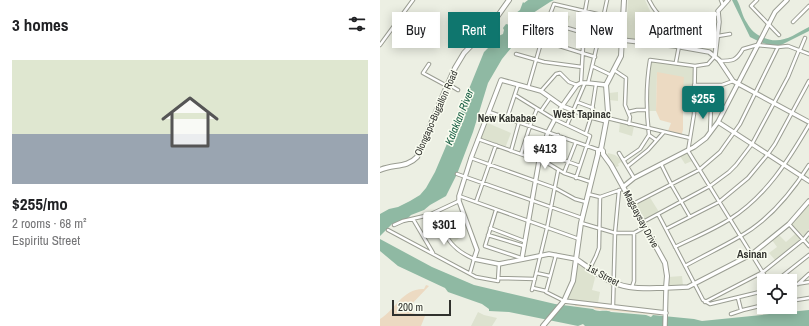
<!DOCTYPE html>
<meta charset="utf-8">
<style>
body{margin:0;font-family:"Archivo Narrow",sans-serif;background:#f6f6f6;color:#202124;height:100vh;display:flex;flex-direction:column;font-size:15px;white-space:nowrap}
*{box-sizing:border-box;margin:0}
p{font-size:13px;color:#757577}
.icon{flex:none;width:22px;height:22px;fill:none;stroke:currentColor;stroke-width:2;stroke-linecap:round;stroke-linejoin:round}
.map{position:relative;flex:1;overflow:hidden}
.sheet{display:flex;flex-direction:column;background:#fff;width:380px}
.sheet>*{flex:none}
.banner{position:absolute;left:12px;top:12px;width:357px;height:36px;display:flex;gap:8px}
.buttons{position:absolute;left:377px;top:274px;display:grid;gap:8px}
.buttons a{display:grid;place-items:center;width:40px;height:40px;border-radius:0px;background:#fff;box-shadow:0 2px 10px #0003;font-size:20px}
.scale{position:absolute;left:12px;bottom:10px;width:59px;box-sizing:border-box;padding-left:4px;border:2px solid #30312d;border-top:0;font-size:11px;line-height:14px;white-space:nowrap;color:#30312d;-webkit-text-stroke:3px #f9fcf0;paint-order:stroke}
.price{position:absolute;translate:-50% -34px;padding:0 9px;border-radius:4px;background:#fff;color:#222;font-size:13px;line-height:26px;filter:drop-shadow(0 1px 2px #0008)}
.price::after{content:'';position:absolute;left:50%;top:24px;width:12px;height:9px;margin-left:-6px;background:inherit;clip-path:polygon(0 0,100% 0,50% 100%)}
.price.active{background:#0f766e;color:#fff}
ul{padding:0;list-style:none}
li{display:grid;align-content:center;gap:8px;height:212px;padding:0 12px}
li span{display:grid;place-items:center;height:124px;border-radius:0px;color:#555}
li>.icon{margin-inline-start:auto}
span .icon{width:72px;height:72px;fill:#fffc;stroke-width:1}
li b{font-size:17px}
h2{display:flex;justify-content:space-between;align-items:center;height:48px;padding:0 12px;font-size:17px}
.pill{padding:0 14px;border-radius:0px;background:#fff;box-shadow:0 2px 10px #0003;font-size:14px;line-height:36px}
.pill.active{background:#0f766e;color:#fff}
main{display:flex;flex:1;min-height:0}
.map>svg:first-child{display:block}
.built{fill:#dde2cf}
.green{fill:#ecdac2}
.water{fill:#8fb9a3}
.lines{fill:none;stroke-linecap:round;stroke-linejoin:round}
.street-casing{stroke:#9a9d92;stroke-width:4.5}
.secondary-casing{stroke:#9a9d92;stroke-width:5.5}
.primary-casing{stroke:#9a9d92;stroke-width:6}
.street{stroke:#fff;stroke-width:2.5}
.secondary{stroke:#fff;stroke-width:3.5}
.primary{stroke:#fff;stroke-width:4}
.labels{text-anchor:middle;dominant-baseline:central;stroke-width:3;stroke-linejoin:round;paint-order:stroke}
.street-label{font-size:10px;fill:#30312d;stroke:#f9fcf0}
.neighbourhood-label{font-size:11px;font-weight:bold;fill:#30312d;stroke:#f9fcf0}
.water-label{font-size:11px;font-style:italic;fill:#155d41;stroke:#f9fcf0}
</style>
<main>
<section class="sheet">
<h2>3 homes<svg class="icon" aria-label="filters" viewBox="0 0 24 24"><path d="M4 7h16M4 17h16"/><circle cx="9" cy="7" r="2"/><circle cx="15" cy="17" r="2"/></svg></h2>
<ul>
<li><span style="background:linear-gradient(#dfe7d0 60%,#9aa5b1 0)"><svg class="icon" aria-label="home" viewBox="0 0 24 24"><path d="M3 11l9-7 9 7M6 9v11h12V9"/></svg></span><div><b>$255/mo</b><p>2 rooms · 68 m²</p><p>Espiritu Street</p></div></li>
</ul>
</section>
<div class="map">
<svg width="429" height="326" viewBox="0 0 429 326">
<rect width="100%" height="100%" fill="#ecefe3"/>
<!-- built -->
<path class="built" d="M248,0H265L271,13L275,17L281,22L293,26V43L246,40Z
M178,13L190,16L187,27L175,24Z
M271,60L314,66L313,92L303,91L277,72L276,111H268Z
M238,92V101L229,100V93Z
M105,122L131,133L125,148L98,139Z
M240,122L254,126L252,136L239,132Z
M228,153L235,155L240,159H241L244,163V165L241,162L238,164L239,166L236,167L227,156Z
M307,153L312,161L305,164L300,156Z
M269,196L279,212L263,220L255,204Z
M429,202V229L424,236L411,224Z
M75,217L82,235L73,244L61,226L68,222L69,219Z
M415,234L421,239L395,260L389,253L397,247L392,240L399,235L406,242Z
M197,262L216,274L212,290L220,292L218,303L186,299Z
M302,276L303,286H288V277Z
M98,312L104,315L117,318L112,326H91Z"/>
<!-- green -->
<path class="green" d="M277,72L304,77L303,91L313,92L312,109H303V130L301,136L288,131L291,123L280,120L276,111Z
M46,285L49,286L29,307L31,313L45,316L41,326H0V319C15,310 23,288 44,289Z
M196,303L281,314V315L215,309L213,307L195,306Z"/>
<!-- water -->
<path class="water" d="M148,0H174L170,2L153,13L141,31L136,42L122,59L108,83L93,132L77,174L66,196L50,205L44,210L31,215L26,220L12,224L0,236V214L9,209L18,207L30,201L40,195L46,188L55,172L69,139L71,132L83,106L85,98L90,91L89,89L104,52L115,41L114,38L123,34L124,30L123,28L126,24L130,25V22L132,23L134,19H137L136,13L140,10L143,2L144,3Z
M352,0H357C361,7 362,16 367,23C371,30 375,34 382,37C401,46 413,35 429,27V31L401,45H389L378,41L370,37Z
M0,239L52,267L94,285L175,304L213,309C218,313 225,309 231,312L266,315L271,317L273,315L314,319L322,321L429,310V326H205L203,324L198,326L129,312L109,311V309L102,304L68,292L65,288L18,266L0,251Z"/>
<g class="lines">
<!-- street casing -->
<g class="street-casing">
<path id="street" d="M269,0C282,26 292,21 317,27
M341,0L343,5
M377,0L371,6L399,35
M157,19L204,33
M313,20L338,14
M413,22L429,6
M144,35L215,57
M204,35L242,44
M294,35L316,39
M338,36L350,34
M0,45L33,0
M316,49L317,19
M420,50L425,38
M136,54L164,62L202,67
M339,61C353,61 356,61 363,49L377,45L398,47L408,46L429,54
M296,62L299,46
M49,64L43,73L67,86
M212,66L231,75
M315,66L314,114L308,151L388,281
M234,70L246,78L245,105L250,117L249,124
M201,83L205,11L207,0
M208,83C215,55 221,28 227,0
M68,84L78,90
M314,85H342L353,81
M148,88L167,22L174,4L243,20
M161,91L176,74L180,73L189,82L197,85
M135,95L174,119L210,136L196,178
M197,102L213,108
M314,108H331L330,133
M331,108L332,95
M161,111L170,98
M109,112L219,150
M248,112L257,110H267
M127,118L138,85
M227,118L310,138
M187,125L205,83
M206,133L211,117L216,84
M178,135L172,156L200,166
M98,139L169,164L184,173L211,182
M276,140L269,135C266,110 266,84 270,60L315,66L328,64L335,56
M131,151L139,122
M239,153L254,178
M141,154L150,126L157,109
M91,158L175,188L195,199L206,202
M244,160L260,149L269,135
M281,164L291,184L310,217
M248,166L268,150L284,132
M184,173L196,142
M77,174L202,218
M208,194L220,197L240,190
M79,196L199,239
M96,202L116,145
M253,204L319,170L340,152L360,124L398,47
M116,210L105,246L141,258
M54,213C66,236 69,248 94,259L90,273
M278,214L323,300L330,304L384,291
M33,219L53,253
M263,222L330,186L349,172L356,165L372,144L408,77L419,50
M201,223L235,233H254L265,227
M409,224L429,246
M14,225L23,221L49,215L79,201
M110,228L144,241
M286,229L339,202L368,178L388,154L395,144L429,81
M8,230L96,277L118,281L119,264
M108,235L144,246
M295,247C313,238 333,230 350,219C386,196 408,161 429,125
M176,255L166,292L184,301
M305,266C323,256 342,247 359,237C388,221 412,192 429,165
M210,268L216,256L219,248L220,197
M156,273L170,276
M118,278L155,279
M396,281L429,255
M418,284L429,274
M410,285L429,282
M252,287L254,281V233
M153,288L166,291
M152,290L167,228L178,171
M358,298L361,310
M410,301L429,298
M325,302L383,272L424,239L429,233
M233,306L235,233L239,190
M351,314L363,310L384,305"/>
</g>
<!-- secondary casing -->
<g class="secondary-casing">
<path id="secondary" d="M242,40L295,46L329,52L339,60L353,81L429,122
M335,56L339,22L338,11L348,0
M338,122L429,181
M243,187L254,178L314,147L326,138L338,122L395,12L407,0
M142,258L159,161L168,132L182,106L197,85L201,83H208L226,85
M196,259L169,254L119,264L94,259L97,250L79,201V196L91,158L121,80L161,91L182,106L211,117L226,121
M184,301L286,313
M285,326L286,288L308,287L372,254L409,224L429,201"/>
</g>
<!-- primary casing -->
<g class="primary-casing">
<path id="primary" d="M221,149L228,112L226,85L241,56L244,0
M0,170C13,164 27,168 37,157L67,86L75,68L84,53L112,24L129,0
M196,259C212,270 229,284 249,287C261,289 274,288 286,288L287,276L285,263L231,165L223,154V151L221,149
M163,326L184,301L193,281L201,223L218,154V151L221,149"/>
</g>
<!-- street -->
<use href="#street" class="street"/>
<!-- secondary -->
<use href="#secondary" class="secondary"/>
<!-- primary -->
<use href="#primary" class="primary"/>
</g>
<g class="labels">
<!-- street labels -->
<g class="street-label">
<text transform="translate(56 113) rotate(-66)">Olongapo-Bugallon Road</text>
<text transform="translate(261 219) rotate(62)">Magsaysay Drive</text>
<text transform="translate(223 275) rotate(28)">1st Street</text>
</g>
<!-- neighbourhood labels -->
<g class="neighbourhood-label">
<text x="202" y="114">West Tapinac</text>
<text x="127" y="118">New Kababae</text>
<text x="372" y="254">Asinan</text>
</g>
<!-- water labels -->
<g class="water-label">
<text transform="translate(79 117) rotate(-68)">Kalaklan River</text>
</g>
</g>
</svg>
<div class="buttons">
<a><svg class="icon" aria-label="locate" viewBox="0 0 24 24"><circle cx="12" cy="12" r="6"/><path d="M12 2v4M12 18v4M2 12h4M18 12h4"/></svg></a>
</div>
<div class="scale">200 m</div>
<b class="price active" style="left:323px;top:120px">$255</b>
<b class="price" style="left:165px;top:170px">$413</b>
<b class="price" style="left:64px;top:246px">$301</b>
<div class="banner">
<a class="pill">Buy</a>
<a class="pill active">Rent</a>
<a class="pill">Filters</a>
<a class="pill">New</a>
<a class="pill">Apartment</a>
</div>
</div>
</main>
